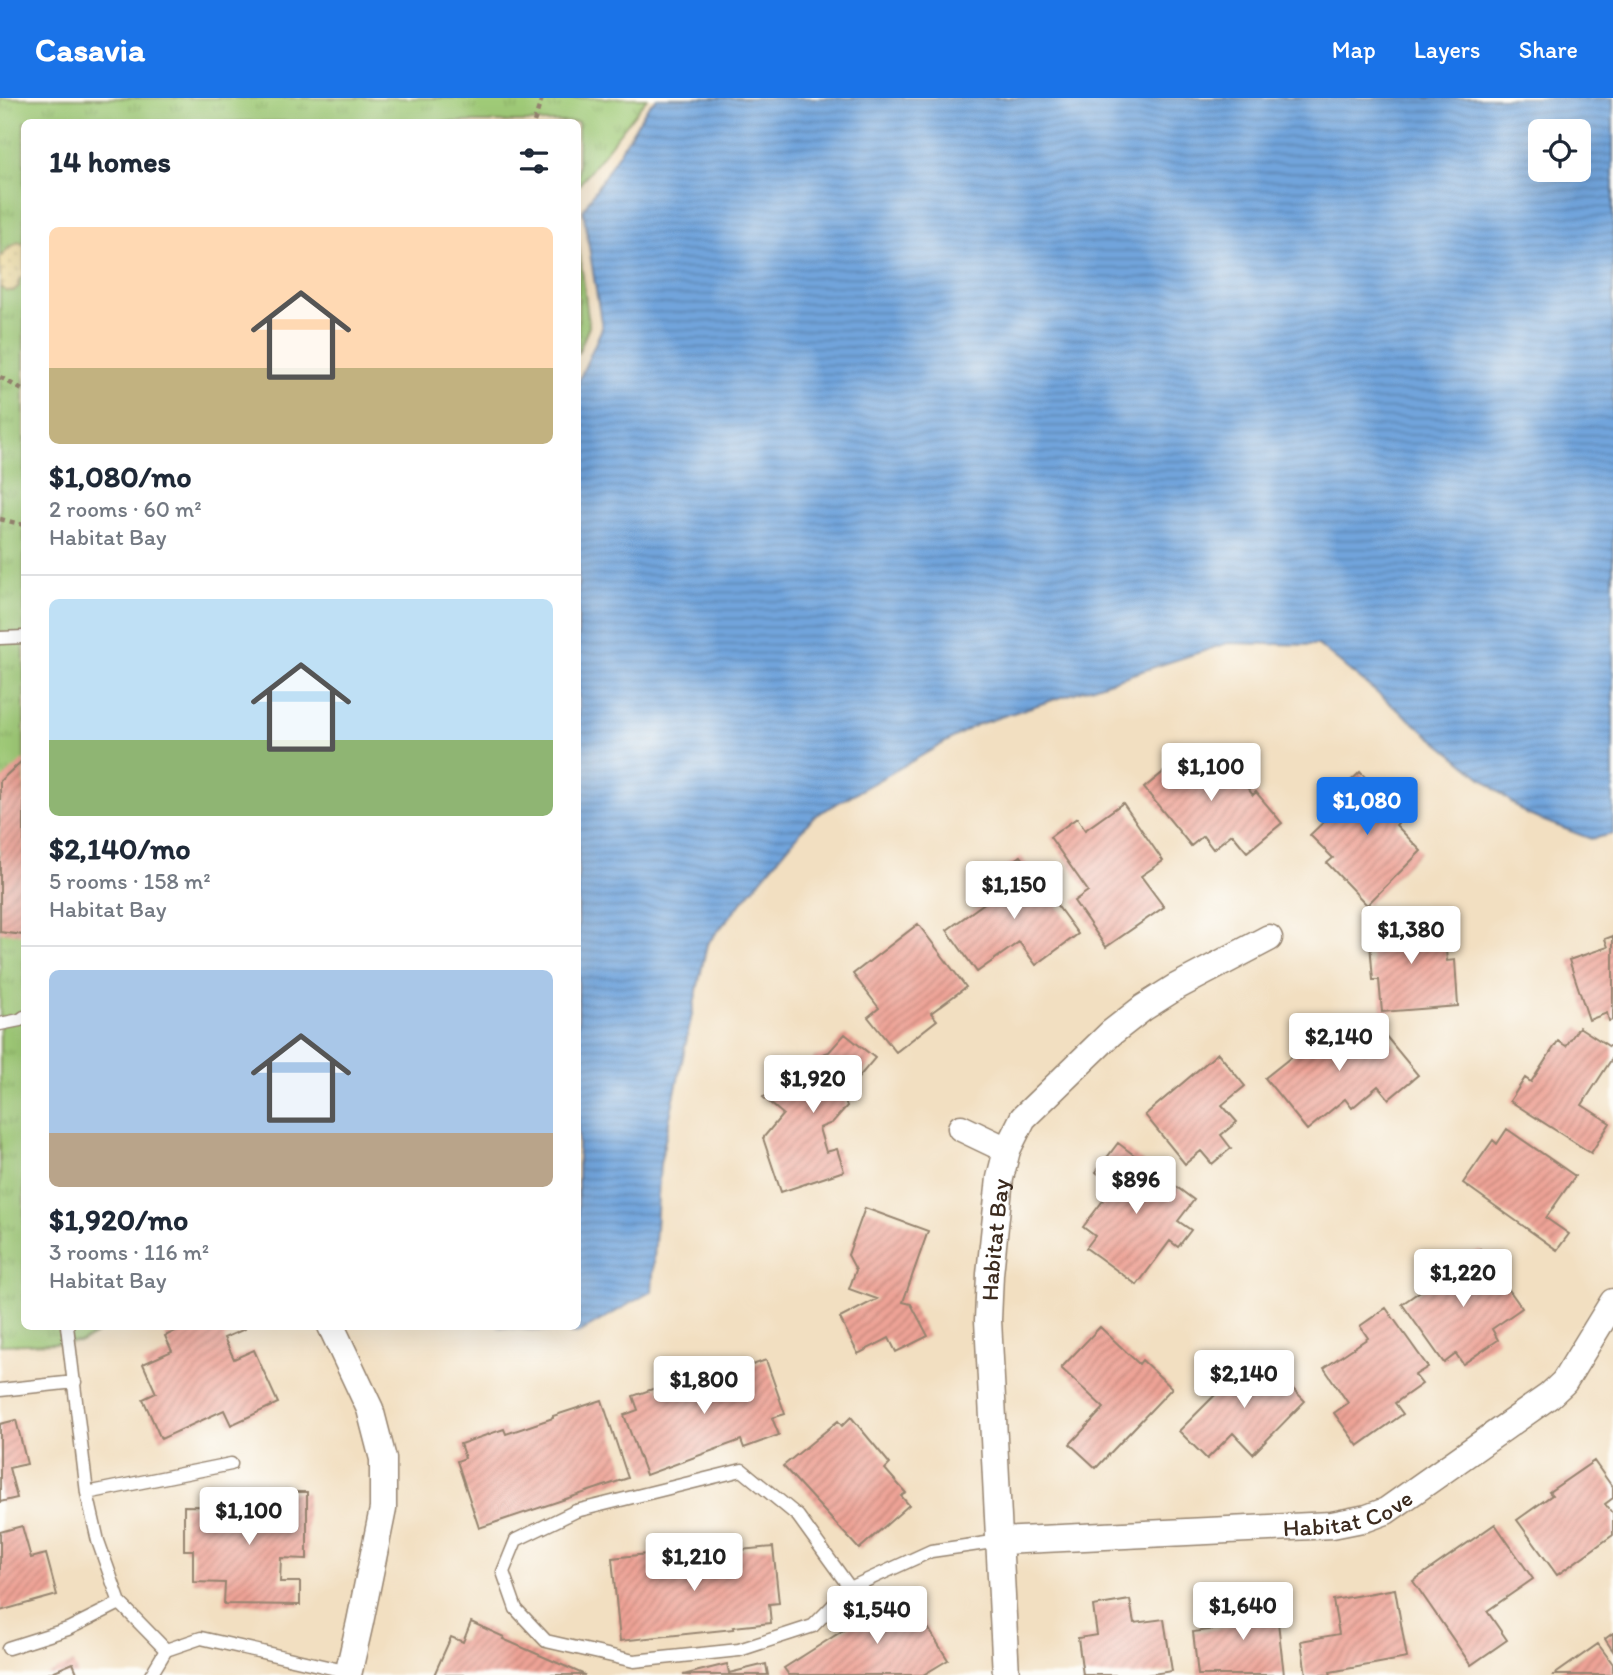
<!DOCTYPE html>
<meta charset="utf-8">
<style>
body{margin:0;font-family:Itim,sans-serif;background:#f2f2f3;color:#1f2937;height:100vh;display:flex;flex-direction:column;font-size:26px;white-space:nowrap}
*{box-sizing:border-box;margin:0}
p{font-size:23px;color:#747a83}
.icon{flex:none;width:38px;height:38px;fill:none;stroke:currentColor;stroke-width:2;stroke-linecap:round;stroke-linejoin:round}
.map{position:relative;flex:1;overflow:hidden}
.side{position:absolute;left:21px;top:21px;width:560px;height:1211px;display:flex;flex-direction:column;background:#fff;border-radius:10px;box-shadow:0 7px 28px #0002}
.side>*{flex:none}
.tools{position:absolute;left:1528px;top:21px;display:grid;gap:14px}
.tools a{display:grid;place-items:center;width:63px;height:63px;border-radius:10px;background:#fff;box-shadow:0 7px 28px #0002;font-size:35px}
.price{position:absolute;translate:-50% -60px;padding:0 16px;border-radius:7px;background:#fff;color:#222;font-size:23px;line-height:46px;filter:drop-shadow(0 2px 4px #0008)}
.price::after{content:'';position:absolute;left:50%;top:42px;width:21px;height:16px;margin-left:-10px;background:inherit;clip-path:polygon(0 0,100% 0,50% 100%)}
.price.current{background:#1a73e8;color:#fff}
ul{padding:0;list-style:none}
li{display:grid;align-content:center;gap:14px;height:371px;padding:0 28px}
li+li{border-top:2px solid #e0e1e3}
li span{display:grid;place-items:center;height:217px;border-radius:10px;color:#555}
li>.icon{margin-inline-start:auto}
span .icon{width:126px;height:126px;fill:#fffc;stroke-width:1}
li b{font-size:30px}
h2{display:flex;justify-content:space-between;align-items:center;height:84px;padding:0 28px;font-size:30px}
header{display:flex;align-items:center;gap:42px;box-sizing:border-box;height:98px;padding:0 35px;background:#1a73e8;color:#fff}
header strong{font-size:33px}
nav{display:flex;gap:38px;margin-inline-start:auto;font-size:24px}
.map>svg:first-child{display:block}
.grass{fill:url(#grass-tufts);stroke:#6e7a4b;stroke-width:2}
.sand{fill:url(#sand-dots);stroke:#94825e;stroke-width:2}
.water{fill:url(#water-rules);stroke:#56677d;stroke-width:2;fill-rule:evenodd}
.building{fill:url(#building-hatch)}
.lines{fill:none;stroke-linecap:round;stroke-linejoin:round}
.service-casing{stroke:#968470;stroke-width:15}
.minor-casing{stroke:#968470;stroke-width:29}
.path{stroke:#968470;stroke-width:4.5;stroke-dasharray:5 5;stroke-linecap:butt}
.service{stroke:#fff;stroke-width:12}
.minor{stroke:#fff;stroke-width:26}
.labels{text-anchor:middle;dominant-baseline:central;stroke-width:5;stroke-linejoin:round;paint-order:stroke}
.street-label{font-size:24px;fill:#3b2a1e;stroke:#fdfcf7}
</style>
<header>
<strong>Casavia</strong>
<nav><a>Map</a><a>Layers</a><a>Share</a></nav>
</header>
<div class="map">
<svg width="1613" height="1577" viewBox="0 0 1613 1577">
<defs>
<pattern id="grass-tufts" width="24" height="20" patternUnits="userSpaceOnUse" patternTransform="scale(1.75)"><rect width="24" height="20" fill="#a0cb78"/><path d="M3 7l-1-3M5 7V3M7 7l1-3M15 17l-1-3M17 17v-4M19 17l1-3" fill="none" stroke="#8bae67"/></pattern>
<pattern id="sand-dots" width="8" height="8" patternUnits="userSpaceOnUse" patternTransform="scale(1.75)"><rect width="8" height="8" fill="#eeda9e"/><path d="M2 2h.1M6 6h.1" fill="none" stroke="#cdbb88" stroke-width="1.8" stroke-linecap="round"/></pattern>
<pattern id="water-rules" width="6" height="5" patternUnits="userSpaceOnUse" patternTransform="scale(1.75)"><rect width="6" height="5" fill="#71a4dc"/><path d="M0 2.5h6" fill="none" stroke="#5e86b2"/></pattern>
<pattern id="building-hatch" width="6" height="6" patternUnits="userSpaceOnUse" patternTransform="scale(1.75)"><rect width="6" height="6" fill="#eea396"/><path d="M-1 1l2-2M0 6l6-6M5 7l2-2" fill="none" stroke="#c2857a"/></pattern>
</defs>
<rect width="100%" height="100%" fill="#fdfcf7"/>
<filter id="ink" filterUnits="userSpaceOnUse"><feTurbulence type="fractalNoise" baseFrequency=".0143" numOctaves="2"/><feDisplacementMap in="SourceGraphic" scale="14" xChannelSelector="R" yChannelSelector="G"/><feConvolveMatrix kernelMatrix="1 2 1 2 8 2 1 2 1" color-interpolation-filters="sRGB"/></filter>
<filter id="wash" filterUnits="userSpaceOnUse"><feTurbulence type="fractalNoise" baseFrequency=".00686" numOctaves="4" result="noise"/><feDisplacementMap in="SourceGraphic" scale="28" xChannelSelector="R" yChannelSelector="G"/><feGaussianBlur stdDeviation="1.57" result="paint"/><feColorMatrix in="noise" values="0 0 0 0 0 0 0 0 0 0 0 0 0 0 0 0 0 1.4 0 .05"/><feComposite in="paint" operator="in"/></filter>
<g filter="url(#wash)">
<rect width="100%" height="100%" fill="#f2dfc1"/>
<!-- grass -->
<path class="grass" d="M0,0H647L578,88V24H24V1228L109,1229L81,1244L0,1247Z
M578,141L589,228L578,256Z"/>
<!-- sand -->
<path class="sand" d="M19,144L24,147V178L19,182V188L13,193H6L0,189V160L9,150Z"/>
<!-- water -->
<path class="water" d="M657,0H1613V736L1591,741L1526,716L1318,547L1228,545L976,627L813,719L707,846L660,1066L652,1193L577,1236L497,1229L578,1228V284L602,230L583,112L649,7ZM1540,33H1578V72H1540Z"/>
<g id="blocks">
<!-- building -->
<path class="building" d="M1194,649L1210,667L1222,658L1253,697L1256,694L1282,725L1247,754L1232,736L1213,751L1203,738L1191,748L1144,690Z
M24,661V837L0,834V683Z
M1360,674L1376,691L1385,682L1412,710L1396,727L1421,753L1367,807L1327,765L1333,760L1310,737L1333,715L1326,707Z
M1123,705L1163,763L1141,778L1164,809L1106,849L1074,803L1088,793L1050,739L1077,720L1085,732Z
M1021,758L1078,836L1036,867L1019,844L977,874L947,832L1008,788L998,774Z
M1413,816L1414,835L1444,832L1447,863L1455,862L1458,908L1382,914L1379,882H1373L1368,820Z
M918,826L966,889L931,915L937,922L896,954L868,919L879,910L853,876Z
M1613,838V922L1609,923L1607,915L1589,922L1569,862L1608,849L1605,841Z
M1352,922L1373,948L1385,937L1418,977L1389,1001L1378,988L1352,1010L1345,1001L1307,1032L1265,980L1329,929L1335,936Z
M1579,929L1613,951V959L1582,1007L1610,1025L1591,1055L1510,1003L1525,980L1531,984L1558,943L1566,948Z
M845,936L875,960L843,998L847,1008L832,1025L819,1030L826,1054L837,1051L844,1073L781,1094L763,1040L783,1016L763,999L789,990L815,959L829,954Z
M1218,955L1245,988L1222,1007L1237,1024L1221,1037L1231,1050L1212,1066L1201,1053L1185,1066L1145,1017Z
M1507,1031L1575,1078L1546,1120L1569,1136L1557,1152L1463,1085L1493,1042L1497,1046Z
M1118,1045L1194,1102L1178,1123L1191,1132L1178,1149L1170,1143L1137,1187L1086,1150L1095,1138L1083,1129L1114,1088L1096,1074Z
M865,1110L928,1133L903,1204L911,1206L928,1238L896,1254L889,1240L858,1256L840,1220L877,1201L849,1191L856,1172L848,1157Z
M1480,1151L1522,1210L1492,1231L1498,1242L1463,1266L1456,1256L1444,1265L1402,1206Z
M1386,1210L1428,1269L1415,1277L1422,1286L1395,1305L1403,1316L1358,1348L1334,1315L1348,1305L1324,1270L1368,1240L1360,1228Z
M186,1228H244L245,1231L224,1240L234,1261L254,1252L278,1305L231,1327L224,1312L161,1341L143,1301L156,1295L143,1266L172,1253L165,1238Z
M1100,1229L1139,1266L1142,1262L1172,1290L1096,1370L1070,1346L1104,1310L1061,1270Z
M1262,1260L1305,1303L1253,1356L1233,1335L1207,1361L1179,1333L1251,1261L1256,1266Z
M766,1262L785,1316L772,1320L779,1337L744,1350L741,1342L646,1377L624,1317L638,1312L633,1298L658,1289L660,1295L690,1284L688,1278L713,1269L717,1280Z
M602,1302L628,1380L479,1430L457,1363L465,1360L460,1346L504,1331L506,1336L553,1320V1318Z
M851,1319L890,1366L885,1371L906,1395L901,1398L909,1407L859,1451L783,1368L838,1323L842,1328Z
M16,1322L27,1366L9,1370L17,1400L0,1404V1326Z
M1594,1363L1613,1390V1400L1605,1406L1613,1416V1437L1557,1477L1517,1422L1552,1397L1549,1394Z
M256,1394H307V1461L281,1460L280,1484H300V1507L224,1506L225,1485L193,1484V1452H184V1408L256,1409Z
M1495,1426L1533,1481L1487,1513L1507,1542L1471,1567L1413,1483Z
M22,1428L31,1460L46,1456L57,1497L0,1513V1434Z
M773,1449L779,1505L769,1506L771,1525L733,1529L734,1531L620,1543L612,1460L656,1455L657,1469L696,1465L695,1454L719,1451V1454Z
M1395,1491L1407,1560L1330,1574L1331,1577H1306L1301,1543L1339,1536L1333,1502Z
M905,1493L948,1562L923,1577H789L784,1570Z
M1275,1498L1284,1577H1198L1193,1534L1231,1529L1229,1503Z
M1130,1502L1134,1525L1164,1521L1172,1573L1146,1577H1083L1078,1540L1097,1537L1093,1508Z
M471,1524L504,1539L503,1541L585,1577H434L451,1539L463,1544Z
M1613,1535V1553L1605,1541Z
M1598,1546L1613,1566V1577H1554Z
M73,1565L78,1577H45Z
M727,1566L729,1575L766,1566L768,1577H683Z"/>
</g>
</g>
<g filter="url(#ink)">
<use href="#blocks" fill-opacity="0" stroke="#968470" stroke-width="2"/>
<g class="lines">
<!-- service casing -->
<g class="service-casing">
<path id="service" d="M0,540L24,539
M0,926L20,922L24,919
M67,1228L87,1395L98,1443L120,1505L166,1552
M0,1292L75,1284
M87,1395L231,1366
M850,1490L813,1528L739,1552L634,1563L546,1543L516,1511L503,1474L516,1442L576,1413L742,1372L798,1418L850,1490L931,1453L1000,1443
M8,1550L68,1531L120,1505
M151,1577L166,1552L201,1540L349,1574"/>
</g>
<!-- minor casing -->
<g class="minor-casing">
<g id="minor">
<path d="M961,1030L1007,1052"/>
<path d="M331,1228L370,1311L383,1361V1411L360,1524L348,1577"/>
<path id="s1" d="M1000,1443L1332,1427L1367,1420L1386,1413L1549,1298L1564,1284L1613,1204"/>
<path id="s2" d="M1006,1577L988,1222L990,1176L1000,1080L1007,1052L1023,1020L1111,935L1143,910L1176,889L1269,840"/>
</g>
</g>
<!-- path -->
<path class="path" d="M534,24L542,0
M0,279L24,293
M0,421L24,427"/>
<!-- service -->
<use href="#service" class="service"/>
<!-- minor -->
<use href="#minor" class="minor"/>
</g>
</g>
<g class="labels">
<!-- street labels -->
<g class="street-label">
<text stroke="none"><textPath href="#s2" startOffset="436">Habitat Bay</textPath></text>
<text stroke="none"><textPath href="#s1" startOffset="350">Habitat Cove</textPath></text>
</g>
</g>
</svg>
<div class="tools">
<a><svg class="icon" aria-label="locate" viewBox="0 0 24 24"><circle cx="12" cy="12" r="6"/><path d="M12 2v4M12 18v4M2 12h4M18 12h4"/></svg></a>
</div>
<b class="price" style="left:1211px;top:705px">$1,100</b>
<b class="price current" style="left:1367px;top:739px">$1,080</b>
<b class="price" style="left:1014px;top:823px">$1,150</b>
<b class="price" style="left:1411px;top:868px">$1,380</b>
<b class="price" style="left:1339px;top:975px">$2,140</b>
<b class="price" style="left:813px;top:1017px">$1,920</b>
<b class="price" style="left:1136px;top:1118px">$896</b>
<b class="price" style="left:1463px;top:1211px">$1,220</b>
<b class="price" style="left:1244px;top:1312px">$2,140</b>
<b class="price" style="left:704px;top:1318px">$1,800</b>
<b class="price" style="left:249px;top:1449px">$1,100</b>
<b class="price" style="left:694px;top:1495px">$1,210</b>
<b class="price" style="left:1243px;top:1544px">$1,640</b>
<b class="price" style="left:877px;top:1548px">$1,540</b>
<section class="side">
<h2>14 homes<svg class="icon" aria-label="filters" viewBox="0 0 24 24"><path d="M4 7h16M4 17h16"/><circle cx="9" cy="7" r="2"/><circle cx="15" cy="17" r="2"/></svg></h2>
<ul>
<li><span style="background:linear-gradient(#ffd9b3 65%,#c2b280 0)"><svg class="icon" aria-label="home" viewBox="0 0 24 24"><path d="M3 11l9-7 9 7M6 9v11h12V9"/></svg></span><div><b>$1,080/mo</b><p>2 rooms · 60 m²</p><p>Habitat Bay</p></div></li>
<li><span style="background:linear-gradient(#bfe0f5 65%,#8fb573 0)"><svg class="icon" aria-label="home" viewBox="0 0 24 24"><path d="M3 11l9-7 9 7M6 9v11h12V9"/></svg></span><div><b>$2,140/mo</b><p>5 rooms · 158 m²</p><p>Habitat Bay</p></div></li>
<li><span style="background:linear-gradient(#a9c7e8 75%,#b9a48a 0)"><svg class="icon" aria-label="home" viewBox="0 0 24 24"><path d="M3 11l9-7 9 7M6 9v11h12V9"/></svg></span><div><b>$1,920/mo</b><p>3 rooms · 116 m²</p><p>Habitat Bay</p></div></li>
</ul>
</section>
</div>
